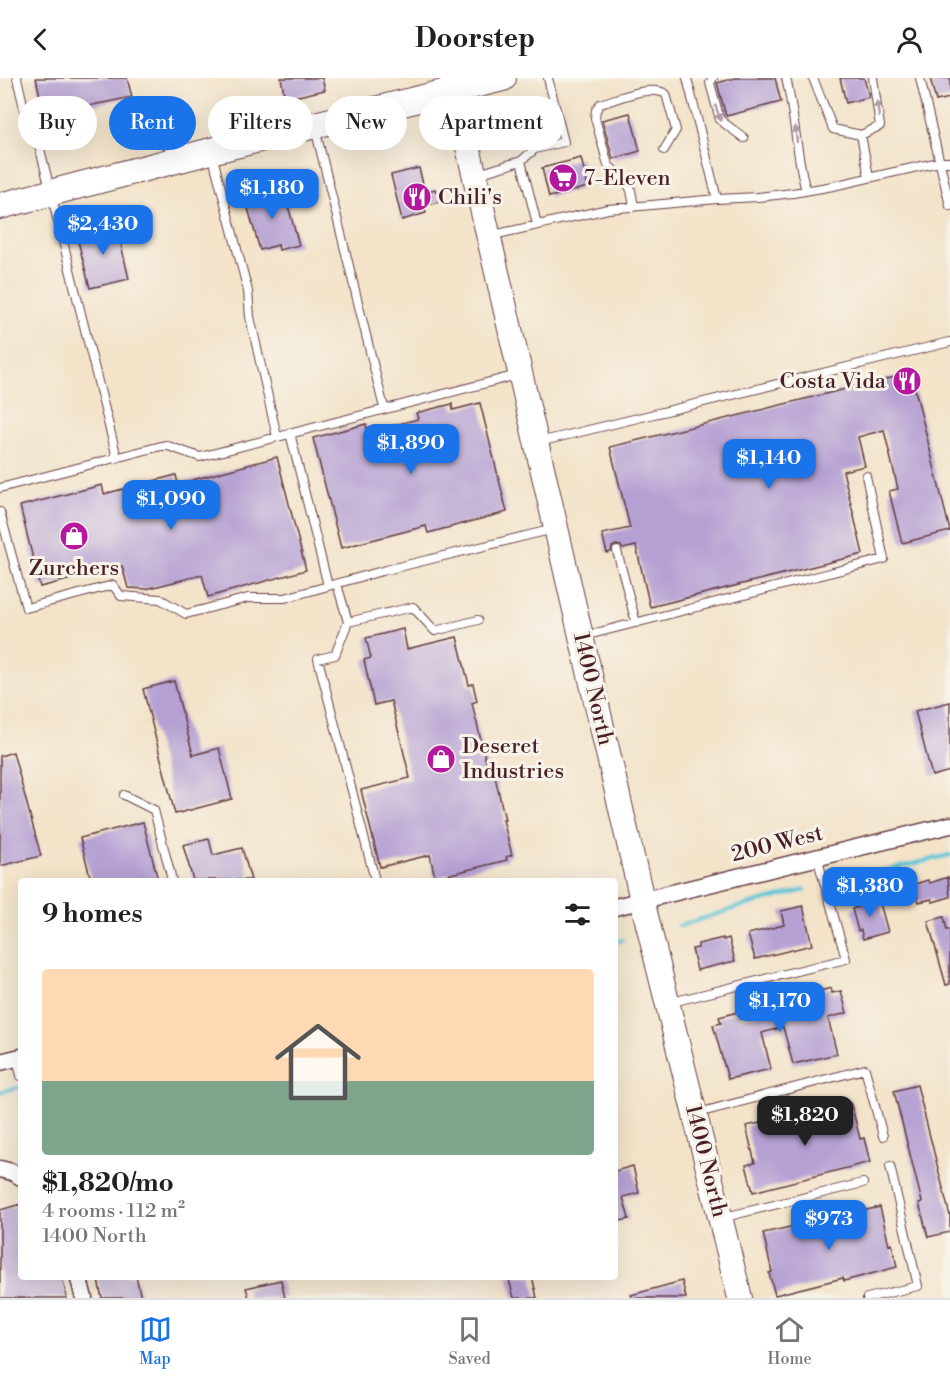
<!DOCTYPE html>
<meta charset="utf-8">
<style>
body{margin:0;font-family:"Libre Bodoni",serif;background:#f2f2f2;color:#202124;height:100vh;display:flex;flex-direction:column;font-size:22px;white-space:nowrap}
*{box-sizing:border-box;margin:0}
p{font-size:20px;color:#757577}
.icon{flex:none;width:33px;height:33px;fill:none;stroke:currentColor;stroke-width:2;stroke-linecap:round;stroke-linejoin:round}
.map{position:relative;flex:1;overflow:hidden}
.details{position:absolute;left:18px;top:800px;width:600px;height:402px;display:flex;flex-direction:column;background:#fff;border-radius:6px;box-shadow:0 6px 24px #0002}
.details>*{flex:none}
.banner{position:absolute;left:18px;top:18px;width:600px;height:54px;display:flex;gap:12px}
.price{position:absolute;translate:-50% -51px;padding:0 14px;border-radius:12px;background:#1a73e8;color:#fff;font-size:20px;line-height:39px;filter:drop-shadow(0 2px 3px #0008)}
.price::after{content:'';position:absolute;left:50%;top:36px;width:18px;height:14px;margin-left:-9px;background:inherit;clip-path:polygon(0 0,100% 0,50% 100%)}
.price.on{background:#222;color:#fff}
ul{padding:0;list-style:none}
li{display:grid;align-content:center;gap:12px;height:318px;padding:0 24px}
li+li{border-top:2px solid #e0e0e0}
li span{display:grid;place-items:center;height:186px;border-radius:6px;color:#555}
li>.icon{margin-inline-start:auto}
span .icon{width:108px;height:108px;fill:#fffc;stroke-width:1}
li b{font-size:26px}
h2{display:flex;justify-content:space-between;align-items:center;height:72px;padding:0 24px;font-size:26px}
.pill{padding:0 21px;border-radius:27px;background:#fff;box-shadow:0 6px 24px #0002;font-size:21px;line-height:54px}
.pill.on{background:#1a73e8;color:#fff}
header{display:flex;justify-content:space-between;align-items:center;height:78px;padding:0 24px;background:#fff;font-size:27px;font-weight:800}
.dock{display:flex;justify-content:space-around;align-items:center;height:84px;border-top:2px solid #e0e0e0;background:#fff;font-size:16px;color:#757577}
.dock a{display:grid;justify-items:center;gap:3px}
.dock .on{color:#1a73e8}
.map>svg:first-child{display:block}
.lines{fill:none;stroke-linecap:round;stroke-linejoin:round}
.stream{stroke:#5cc5d7;stroke-width:4}
.building{fill:#b5a0d3}
.lane-casing{stroke:#633c43;stroke-width:10}
.street-casing{stroke:#633c43;stroke-width:19}
.secondary-casing{stroke:#633c43;stroke-width:26}
.primary-casing{stroke:#633c43;stroke-width:28}
.lane{stroke:#fff;stroke-width:8}
.street{stroke:#fff;stroke-width:16}
.secondary{stroke:#fff;stroke-width:24}
.primary{stroke:#fff;stroke-width:26}
.oneway{fill:#ae9aa0}
.labels{text-anchor:middle;dominant-baseline:central;stroke-width:6;stroke-linejoin:round;paint-order:stroke}
.poi-label{font-size:22px;fill:#4a1f2b;stroke:#f7f3e8;text-anchor:start}
.street-label{font-size:22px;fill:#4a1f2b;stroke:#f7f3e8}
</style>
<header><svg class="icon" aria-label="back" viewBox="0 0 24 24"><path d="M15 5l-7 7 7 7"/></svg>Doorstep<svg class="icon" aria-label="person" viewBox="0 0 24 24"><circle cx="12" cy="8" r="4"/><path d="M4 21q1-7 8-7t8 7"/></svg></header>
<div class="map">
<svg width="950" height="1220" viewBox="0 0 950 1220">
<rect width="100%" height="100%" fill="#f7f3e8"/>
<filter id="ink" filterUnits="userSpaceOnUse"><feTurbulence type="fractalNoise" baseFrequency=".0167" numOctaves="2"/><feDisplacementMap in="SourceGraphic" scale="12" xChannelSelector="R" yChannelSelector="G"/><feConvolveMatrix kernelMatrix="1 2 1 2 8 2 1 2 1" color-interpolation-filters="sRGB"/></filter>
<filter id="wash" filterUnits="userSpaceOnUse"><feTurbulence type="fractalNoise" baseFrequency=".008" numOctaves="4" result="noise"/><feDisplacementMap in="SourceGraphic" scale="24" xChannelSelector="R" yChannelSelector="G"/><feGaussianBlur stdDeviation="1.35" result="paint"/><feColorMatrix in="noise" values="0 0 0 0 0 0 0 0 0 0 0 0 0 0 0 0 0 1.4 0 .05"/><feComposite in="paint" operator="in"/></filter>
<g filter="url(#wash)">
<rect width="100%" height="100%" fill="#f3e3c9"/>
<g class="lines">
<!-- stream -->
<path class="stream" d="M838,804L950,777
M679,848L739,829L805,812
M615,864L622,862
M0,1014L21,1009"/>
</g>
<g id="blocks">
<!-- building -->
<path class="building" d="M36,0H127L132,19L44,37Z
M281,0H322L325,12L285,21Z
M735,0H775L781,24L726,38L717,5Z
M840,0H864L869,19L846,25Z
M930,0H950V20L936,23Z
M630,35L640,73L613,81L602,42Z
M544,41L548,56L509,66L505,51Z
M581,80L588,109L549,119L542,90Z
M419,90L425,114L435,111L439,124L424,128L426,135L402,142L391,97Z
M283,110L299,167L279,172L278,167L260,172L245,120Z
M116,145L129,201L90,210L76,155Z
M911,295L950,453L902,465L889,413L898,411L884,352L858,359L865,388L843,393L863,476L650,529L636,468L623,471L621,468L616,467L612,469L611,474L607,475L602,456L630,450L610,369Z
M480,325L507,434L428,455L426,448L341,470L313,360L366,346L368,354L418,341L416,335L452,326L453,332Z
M277,379L306,492L208,519L202,497L146,511L128,510L122,488L40,509L20,428L102,407L104,416L176,397L178,406Z
M403,551L407,571L457,559L469,607L473,606L477,623L472,625L489,696L494,694L505,742H503L512,777L506,779L507,782L435,800L430,777L380,789L361,712L410,700L391,623L374,627L364,582L371,580L366,560Z
M174,603L193,677L219,670L232,721L175,736L143,611Z
M950,624V693L932,698L915,633Z
M13,674L41,778L0,788V678Z
M143,744L158,802H91L80,760Z
M209,761L213,777L242,770L251,802H193L183,767Z
M948,799L950,819L933,824L932,821L919,824L915,806L928,802L930,805Z
M878,818L888,854L863,861L861,852L858,853L852,831L858,829L857,824Z
M803,828L812,867L755,881L748,856L784,847L781,833Z
M944,839L947,852L950,851V906L946,907L928,843Z
M723,860V862L729,860L735,883L697,892L692,871L698,870V866Z
M831,910L832,915L841,913L847,935L828,940L837,976L793,986L783,949L762,955L771,991L728,1001L713,947L721,945L719,939L738,934L740,941L766,934L764,929L786,923L788,928L810,921L809,916Z
M917,1007L950,1138V1154L928,1159L919,1125L922,1124L894,1013Z
M851,1025L860,1061L864,1060L870,1084L753,1114L746,1087L755,1085L746,1048Z
M633,1088L639,1115L623,1119L629,1141L615,1144V1093Z
M21,1126V1198H62L67,1220H0V1132Z
M880,1129L889,1167L892,1166L897,1189L844,1203L843,1200L775,1217L769,1195L772,1194L763,1155Z
M97,1198H136L141,1220H102Z
M508,1198H532L537,1220H514Z
M281,1202L285,1220H249L246,1210Z
M682,1203L686,1220H632L631,1217Z"/>
</g>
</g>
<g filter="url(#ink)">
<use href="#blocks" fill-opacity="0" stroke="#633c43" stroke-width="1.5"/>
<g class="lines">
<!-- lane casing -->
<g class="lane-casing">
<path id="lane" d="M17,0L29,52L38,63L117,380
M687,0L717,121
M713,0L710,5L720,42L744,60
M786,0C795,37 796,76 806,113
M813,0L833,51L861,57L880,48L873,0
M920,0L950,128
M315,50L384,330
M861,57L869,99
M212,76L248,213L250,239L277,359
M475,97L521,83
M634,129L631,112L627,105L608,87L595,40L596,32L600,26C617,21 651,6 666,16L676,52L664,72
M537,146L521,83L535,71L564,64L548,0
M489,158L608,131L717,121L758,119L793,115L833,108L939,84H950
M290,355L328,508
M539,364L950,264
M0,410L165,367L200,379L517,297
M0,434L26,530L113,507L121,518L160,521L186,536L248,520H285L382,493L554,451
M617,473L636,545
M337,506L348,544
M584,558L884,481L866,398
M124,717L154,732L172,802
M375,802L318,581L335,577L348,544L413,529L435,553L478,542
M668,925L846,881L817,779
M17,980L21,998
M698,1035L865,991L883,1058
M721,1140L863,1105
M867,1220L918,1208L890,1088"/>
</g>
<!-- street casing -->
<g class="street-casing">
<path id="street" d="M615,829L950,747
M0,984L21,979
M0,1091L12,1094L21,1099
M78,1198L84,1220"/>
</g>
<!-- secondary casing -->
<g class="secondary-casing">
<path id="secondary" d="M452,0L642,822L740,1220"/>
</g>
<!-- primary casing -->
<g class="primary-casing">
<path id="primary" d="M0,128L211,73L503,0"/>
</g>
<!-- lane -->
<use href="#lane" class="lane"/>
<!-- street -->
<use href="#street" class="street"/>
<!-- secondary -->
<use href="#secondary" class="secondary"/>
<!-- primary -->
<use href="#primary" class="primary"/>
</g>
<!-- one-way arrows -->
<defs><path id="oneway-solid" d="M-6-.8H1V-3.2L6.5 0L1 3.2V.8H-6Z" transform="scale(1.5)"/></defs>
<g class="oneway">
<use href="#oneway-solid" transform="translate(878 31) rotate(-97)"/>
<use href="#oneway-solid" transform="translate(718 35) rotate(70)"/>
<use href="#oneway-solid" transform="translate(796 56) rotate(-97)"/>
</g>
</g>
<!-- icons -->
<defs>
<g id="supermarket-disc" transform="scale(1.5)"><circle r="9.5" fill="#b5179e" stroke="#f7f3e8"/><path d="M-6-5.5h2.5l.6 2H6L4.5 2H-2.5L-4.4-4H-6ZM-1.5 3.2a1.3 1.3 0 1 0 .1 0ZM3 3.2a1.3 1.3 0 1 0 .1 0Z" fill="#fff"/></g>
<g id="restaurant-disc" transform="scale(1.5)"><circle r="9.5" fill="#b5179e" stroke="#f7f3e8"/><path d="M-5-6h1v4h1v-4h1v4h1v-4h1v5L-1.5 .5V6h-2V.5L-5-1ZM5-6V6H3V1.5H1.5Q1.5-4 5-6Z" fill="#fff"/></g>
<g id="shop-disc" transform="scale(1.5)"><circle r="9.5" fill="#b5179e" stroke="#f7f3e8"/><path d="M-5-2.5h2.3a2.7 3.5 0 0 1 5.4 0H5L5.5 6h-11ZM-1.5-2.5h3a1.5 2.3 0 0 0-3 0Z" fill="#fff"/></g>
</defs>
<g fill-rule="evenodd">
<use href="#supermarket-disc" x="563" y="100"/>
<use href="#restaurant-disc" x="417" y="119"/>
<use href="#restaurant-disc" x="907" y="303"/>
<use href="#shop-disc" x="74" y="458"/>
<use href="#shop-disc" x="441" y="681"/>
</g>
<g class="labels">
<!-- poi labels -->
<g class="poi-label">
<text x="584" y="100">7-Eleven</text>
<text x="438" y="119">Chili's</text>
<text x="886" y="303" text-anchor="end">Costa Vida</text>
<text x="74" y="490" text-anchor="middle">Zurchers</text>
<text x="462" y="668">Deseret<tspan x="462" dy="25">Industries</tspan></text>
</g>
<!-- street labels -->
<g class="street-label">
<text transform="translate(593 611) rotate(77)">1400 North</text>
<text transform="translate(777 766) rotate(-14)">200 West</text>
<text transform="translate(706 1083) rotate(76)">1400 North</text>
</g>
</g>
</svg>
<b class="price" style="left:272px;top:142px">$1,180</b>
<b class="price" style="left:103px;top:178px">$2,430</b>
<b class="price" style="left:411px;top:397px">$1,890</b>
<b class="price" style="left:769px;top:412px">$1,140</b>
<b class="price" style="left:171px;top:453px">$1,090</b>
<b class="price" style="left:870px;top:840px">$1,380</b>
<b class="price" style="left:780px;top:955px">$1,170</b>
<b class="price on" style="left:805px;top:1069px">$1,820</b>
<b class="price" style="left:829px;top:1173px">$973</b>
<div class="banner">
<a class="pill">Buy</a>
<a class="pill on">Rent</a>
<a class="pill">Filters</a>
<a class="pill">New</a>
<a class="pill">Apartment</a>
</div>
<section class="details">
<h2>9 homes<svg class="icon" aria-label="filters" viewBox="0 0 24 24"><path d="M4 7h16M4 17h16"/><circle cx="9" cy="7" r="2"/><circle cx="15" cy="17" r="2"/></svg></h2>
<ul>
<li><span style="background:linear-gradient(#ffd9b3 60%,#7fa58c 0)"><svg class="icon" aria-label="home" viewBox="0 0 24 24"><path d="M3 11l9-7 9 7M6 9v11h12V9"/></svg></span><div><b>$1,820/mo</b><p>4 rooms · 112 m²</p><p>1400 North</p></div></li>
</ul>
</section>
</div>
<nav class="dock">
<a class="on"><svg class="icon" aria-label="map" viewBox="0 0 24 24"><path d="M3 6l6-2 6 2 6-2v14l-6 2-6-2-6 2zM9 4v14M15 6v14"/></svg>Map</a>
<a><svg class="icon" aria-label="saved" viewBox="0 0 24 24"><path d="M7 4h10v16l-5-4-5 4z"/></svg>Saved</a>
<a><svg class="icon" aria-label="home" viewBox="0 0 24 24"><path d="M3 11l9-7 9 7M6 9v11h12V9"/></svg>Home</a>
</nav>
